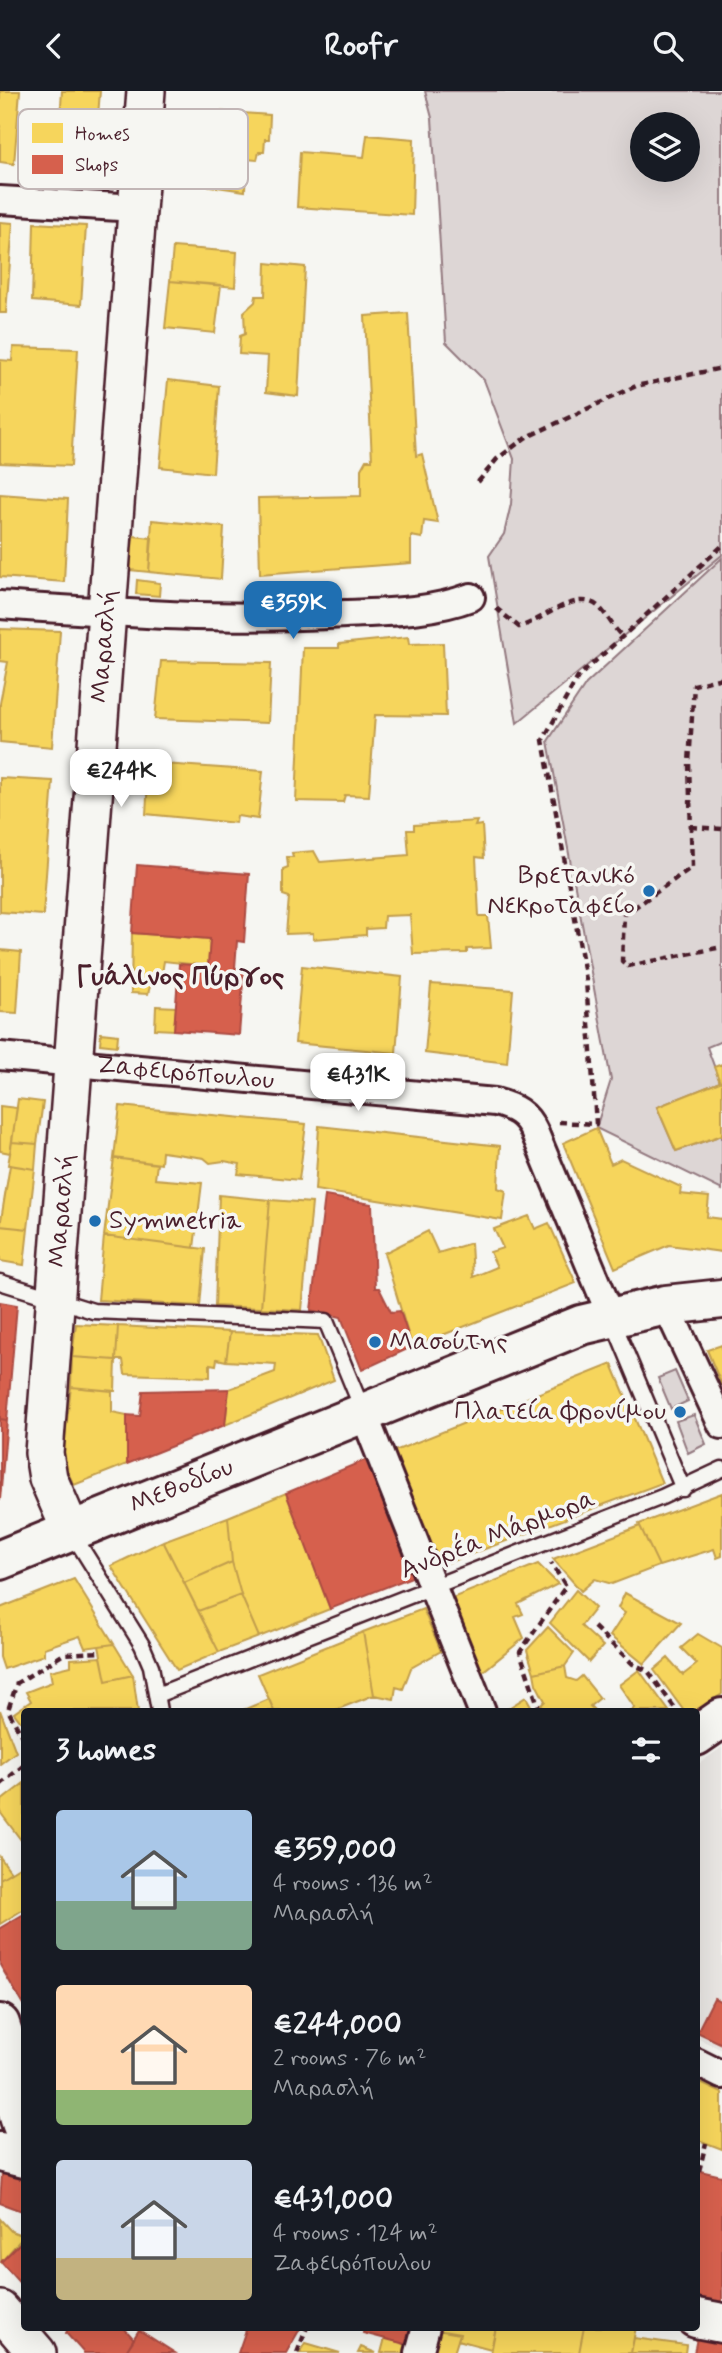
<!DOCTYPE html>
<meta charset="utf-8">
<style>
body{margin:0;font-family:Mynerve,sans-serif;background:#20242c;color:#f1f3f6;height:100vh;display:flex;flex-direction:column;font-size:26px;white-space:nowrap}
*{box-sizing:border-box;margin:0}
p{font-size:23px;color:#9ea1a6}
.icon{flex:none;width:38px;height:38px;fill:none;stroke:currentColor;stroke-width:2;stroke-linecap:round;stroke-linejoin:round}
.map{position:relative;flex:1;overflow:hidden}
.sheet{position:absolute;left:21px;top:1617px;width:679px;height:623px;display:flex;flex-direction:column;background:#171b24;border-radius:7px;box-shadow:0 7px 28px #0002}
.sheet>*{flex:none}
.controls{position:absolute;left:630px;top:21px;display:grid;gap:14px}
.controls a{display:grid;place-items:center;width:70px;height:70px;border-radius:50%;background:#171b24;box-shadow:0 7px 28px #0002;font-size:35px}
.price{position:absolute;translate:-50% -60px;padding:0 16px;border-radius:14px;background:#fff;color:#222;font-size:23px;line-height:46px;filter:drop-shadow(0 2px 4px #0008)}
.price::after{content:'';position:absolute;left:50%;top:42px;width:21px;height:16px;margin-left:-10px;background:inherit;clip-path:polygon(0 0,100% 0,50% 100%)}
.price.active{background:#1f6fb2;color:#fff}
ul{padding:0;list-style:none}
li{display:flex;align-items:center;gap:21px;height:175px;padding:0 35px}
li span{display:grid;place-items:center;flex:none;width:196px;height:140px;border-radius:7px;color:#555}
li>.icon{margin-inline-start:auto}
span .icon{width:84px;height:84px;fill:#fffc;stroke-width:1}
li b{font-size:30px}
h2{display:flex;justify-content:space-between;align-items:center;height:84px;padding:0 35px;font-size:30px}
header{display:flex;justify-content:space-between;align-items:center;height:91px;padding:0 35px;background:#171b24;font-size:32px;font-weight:800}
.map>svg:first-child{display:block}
.built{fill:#e9e6e3}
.green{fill:#ddd6d5;stroke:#947a80;stroke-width:2;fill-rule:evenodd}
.homes{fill:#f6d55c;stroke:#c29e4d;stroke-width:2}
.shops{fill:#d6604d;stroke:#ac4c43;stroke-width:2}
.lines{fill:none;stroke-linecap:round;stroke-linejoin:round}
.lane-casing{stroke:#4a1f2b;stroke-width:19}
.street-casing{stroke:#4a1f2b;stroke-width:32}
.secondary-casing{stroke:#4a1f2b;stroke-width:42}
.primary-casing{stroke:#4a1f2b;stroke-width:44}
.path{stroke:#4a1f2b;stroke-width:4.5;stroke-dasharray:7 5;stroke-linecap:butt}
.lane{stroke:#f6f6f2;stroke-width:14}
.street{stroke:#f6f6f2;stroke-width:26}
.secondary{stroke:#f6f6f2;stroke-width:37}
.primary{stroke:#f6f6f2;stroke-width:38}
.poi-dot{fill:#1f6fb2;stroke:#f6f6f2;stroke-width:2.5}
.labels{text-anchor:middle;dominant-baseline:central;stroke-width:7;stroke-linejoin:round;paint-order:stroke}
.street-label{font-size:26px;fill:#4a1f2b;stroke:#f6f6f2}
.poi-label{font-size:26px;fill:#4a1f2b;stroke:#f6f6f2;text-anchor:end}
.neighbourhood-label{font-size:28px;font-weight:bold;fill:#4a1f2b;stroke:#f6f6f2}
.key{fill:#f6f6f2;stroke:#c2b6b6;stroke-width:2}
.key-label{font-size:19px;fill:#4a1f2b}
</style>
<header><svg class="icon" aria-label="back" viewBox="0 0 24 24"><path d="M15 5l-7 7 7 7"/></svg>Roofr<svg class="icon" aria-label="search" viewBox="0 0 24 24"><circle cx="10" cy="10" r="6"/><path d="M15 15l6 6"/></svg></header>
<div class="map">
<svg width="722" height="2262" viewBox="0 0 722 2262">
<rect width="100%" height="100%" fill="#f6f6f2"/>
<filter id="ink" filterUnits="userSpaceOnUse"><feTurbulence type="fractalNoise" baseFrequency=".0143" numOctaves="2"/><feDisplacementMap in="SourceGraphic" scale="14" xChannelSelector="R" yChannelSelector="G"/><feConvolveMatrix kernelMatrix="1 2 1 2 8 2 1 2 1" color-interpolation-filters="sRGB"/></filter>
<g filter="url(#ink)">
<!-- built -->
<path class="built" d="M722,1656V1959L697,1947V1674Z"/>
<!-- green -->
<path class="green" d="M425,0H722V464L517,632L489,465L504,443L511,413L514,368L484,289L446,251L432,27ZM688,33V79H642V33Z
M722,467V950L707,956L720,991L657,1016L676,1060L722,1044V1099L596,1037L611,989L548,650L586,593Z
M675,1280L688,1310L671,1318L658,1287Z
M694,1324L706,1353L688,1362L676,1330Z"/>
<!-- homes -->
<path class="homes" d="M0,0H20L14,73L0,71Z
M62,0H100L93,88L56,86Z
M183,18L270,24L269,48H265L264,61H259L257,69L246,68L245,100L175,90Z
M367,44L414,48L412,124L297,116L300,61L364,66Z
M0,131L13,132L6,222H0Z
M34,132L86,135L81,214L32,210Z
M173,156L237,161L235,196L170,190Z
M266,172L305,176L298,305L266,301L268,265L239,263L240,245L245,243L244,221L255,211L256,205H265Z
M170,190L221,194L215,242L165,237Z
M408,222L416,365L422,363L438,432L424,430L422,447L411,445V472L260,483L258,407L361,405V378L366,369H372L365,225Z
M13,256L78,258L71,375L0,372V269L12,270Z
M168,289L219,295L213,382L160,376Z
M0,403L68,408L64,491L0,486Z
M152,429L224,436L221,488L149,481Z
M133,445L152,447L149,481L130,479Z
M137,489L160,492L159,505L136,503Z
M0,538L60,540L52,656L0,651V612L8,571L0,570Z
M408,546L409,553L443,552L446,625L375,624L369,705L345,704L343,711L296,710L303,557H339V553Z
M161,570L271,572L268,632L155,628Z
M149,672L263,680L258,728L237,725L236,732L146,723Z
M0,687L53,690L43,824L0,821Z
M477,730L475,735L482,734L484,767L476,766L479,825H488L491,857L467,858V862L413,863L410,824L384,825L383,837L366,838V844L313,848V842L286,843L289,806L283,804V778L288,776L287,766H293L292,762L314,760L320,771L409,764L407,739H414V734Z
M132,842L210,848L208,875L164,870L161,888H152L148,903L131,902Z
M0,859L21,861L17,922L0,921Z
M302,875L402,886L396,962L295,952Z
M431,893L513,899L507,972L425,962Z
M156,915L176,916L174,939L155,938Z
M101,942L118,944L117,955L100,953Z
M722,973V1044L676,1060L657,1016L720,991L714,976Z
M18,1008L43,1011L37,1053L12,1051Z
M0,1015L17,1017L10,1062L0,1060Z
M120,1015L306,1033L299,1089L238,1083L240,1073L224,1070L210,1072L204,1067L162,1061L161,1073L114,1067Z
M319,1035L500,1055L498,1097L506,1100L502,1129L315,1099Z
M596,1037L611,1073L621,1068L681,1096L680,1103L709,1106L707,1126L722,1128V1161L669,1154L615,1177L563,1052Z
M12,1051L37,1053L35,1078L8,1074Z
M114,1067L157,1073L155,1088L202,1092L194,1157L104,1145Z
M10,1074L35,1078L28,1138L0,1135Z
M219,1104L270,1109L261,1217L215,1215Z
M270,1109L312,1112L302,1219L261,1217Z
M529,1125L535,1138L549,1132L576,1192L412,1256L384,1162L428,1140L438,1162L471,1152L473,1186L497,1176L490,1161L503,1157L494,1138Z
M0,1135L28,1138L24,1174L0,1170Z
M104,1145L205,1158L200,1215L98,1209Z
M76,1233L118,1235L116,1269L72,1266Z
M118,1235L230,1241L226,1270L217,1268L216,1274L210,1273V1286L125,1283L123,1269H116Z
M230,1241L318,1244L334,1289L225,1334L229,1298L275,1281L276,1273L226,1270Z
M722,1254V1295L707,1259Z
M72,1266L116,1269L115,1300L71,1296Z
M612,1273L662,1392L439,1475L392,1361Z
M71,1296L112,1300V1321L127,1324V1373L74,1394L62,1370Z
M286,1402L330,1518L259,1546L241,1504L232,1471L228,1426Z
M722,1402V1465L717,1467L714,1458L659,1475L639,1433Z
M228,1426L232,1471L184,1492L163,1450Z
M640,1435L659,1475L612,1493L595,1488L581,1500L553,1468Z
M163,1450L219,1561L177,1579L111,1475Z
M232,1471L241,1504L198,1520L184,1492Z
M538,1473L558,1493L518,1513L523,1523L515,1526L524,1547L481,1582L452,1507Z
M74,1488L114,1553L85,1557L80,1545L44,1557V1564L4,1578L0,1566V1517Z
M576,1499L595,1517L581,1535L603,1555L589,1571L550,1532Z
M625,1502L681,1532L644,1573L610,1545L625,1522L618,1517Z
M241,1504L259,1546L219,1561L198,1520Z
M423,1518L441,1560L411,1577L403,1598L396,1596L394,1608L374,1604L363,1541Z
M548,1536L574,1562L565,1575L534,1582L527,1559Z
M363,1541L374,1604L333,1620H274L258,1583Z
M698,1543L722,1557V1603L696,1620H684L654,1579L668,1567L683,1584L697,1573L681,1557Z
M114,1553L133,1584L106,1590L99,1555Z
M101,1566L106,1590L133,1584L138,1620H24V1635L14,1622L31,1610L26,1601L52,1591L50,1580L71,1575V1568Z
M565,1575L567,1587L576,1590L582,1585L600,1607L590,1615L595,1620H546L541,1614L545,1610L536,1593L534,1582Z
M639,1579L669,1620H630L635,1617L619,1594Z
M526,1606L534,1620H504Z
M269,1608L274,1620H241Z
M0,1619L16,1661L0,1673Z
M24,1692V1753L0,1721L1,1710Z
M0,1766L11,1781L0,1788Z
M24,1773V1818L0,1833V1788Z
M696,1990L722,2002V2058L696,2048Z
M0,2128L11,2140L24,2145L1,2171Z
M438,2236H496L491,2258L458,2249L460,2243L437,2239Z
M496,2236H584L579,2262H491Z
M584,2236H636L631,2262H579Z
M437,2239L460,2243L454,2262H432Z
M385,2247L409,2254L407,2262H381Z
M634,2247L686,2254L685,2262H631Z
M306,2252L340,2262H300Z
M361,2256L376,2262H358Z"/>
<!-- shops -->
<path class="shops" d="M137,774L249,783L244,851L237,850L235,877L244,878L239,944L174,939L179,873L208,875L210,848L132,842Z
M325,1105L372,1113L375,1197H379L391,1221L400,1220L412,1256L362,1279L341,1226L311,1219Z
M0,1211L17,1214L7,1329L0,1328Z
M229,1298L225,1334L127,1373V1324L140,1325L143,1300Z
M0,1328L7,1329L0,1409Z
M370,1367L417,1484L330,1518L286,1402Z
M24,1823V1915L0,1874V1837Z
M714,1907L722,1911V1953L697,1941Z
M696,2079L722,2085V2213L696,2208Z
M2,2082L24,2089V2121L0,2112Z
M24,2148V2197L1,2171Z
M69,2236H123L134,2248L125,2262H84L66,2242Z
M247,2236H301L286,2262H238Z
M364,2236H414L409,2254L363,2242Z
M139,2239L175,2262H125Z
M697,2247L722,2251V2262H694Z"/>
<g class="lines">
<!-- lane casing -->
<g class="lane-casing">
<path id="lane" d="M0,1191L93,1220L326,1230L363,1320
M612,1228L683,1398
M72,1442L142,1554L151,1575L159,1620
M157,1604L662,1406L722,1378"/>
</g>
<!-- street casing -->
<g class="street-casing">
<g id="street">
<path d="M0,109L137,117"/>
<path d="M0,514C116,522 230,530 345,523C389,521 431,521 471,506"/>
<path id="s1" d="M0,965L495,1011C514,1016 526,1022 534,1040L611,1225"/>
<path d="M666,1214L722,1334"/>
<path d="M363,1321L482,1620"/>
<path d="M696,1971L722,1984"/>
<path d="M419,2262L426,2236"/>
</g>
</g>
<!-- secondary casing -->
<g class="secondary-casing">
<g id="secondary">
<path id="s2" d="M71,1440L48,1387L44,1362L146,0"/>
<path d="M0,2219L37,2262"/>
</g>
</g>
<!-- primary casing -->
<g class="primary-casing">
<g id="primary">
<path id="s3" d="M0,1469L581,1234L666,1214L722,1208"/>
<path d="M696,1645L722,1627"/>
<path d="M0,1933C13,1967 9,2005 24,2039"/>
<path d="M0,2061L24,2067"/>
<path d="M696,2227L722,2232"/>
</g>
</g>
<!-- path -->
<path class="path" d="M478,391L497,368L525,347L636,295L722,277
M496,517L519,536C541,531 577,496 599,516C608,525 613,537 623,546
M722,587L694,594L689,672L692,776L624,824L622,870L628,875L722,856
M691,736L722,738
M559,1031L596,1033L586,889L543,649L578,586L722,455
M594,1536L633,1573L648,1580L677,1620
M540,1620L520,1561L566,1495L551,1472
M24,1649L8,1619L17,1592L64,1563L100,1561
M0,1694L24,1674
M699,2080L706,2052
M297,2262L307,2236"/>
<!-- lane -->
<use href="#lane" class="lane"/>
<!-- street -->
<use href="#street" class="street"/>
<!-- secondary -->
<use href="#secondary" class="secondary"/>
<!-- primary -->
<use href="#primary" class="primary"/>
</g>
</g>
<!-- markers -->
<g class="poi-dot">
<circle cx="649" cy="800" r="7"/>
<circle cx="95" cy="1130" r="7"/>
<circle cx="375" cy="1251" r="7"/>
<circle cx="680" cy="1321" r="7"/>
</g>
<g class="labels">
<!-- street labels -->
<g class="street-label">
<text stroke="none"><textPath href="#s2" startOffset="892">Μαρασλή</textPath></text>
<text stroke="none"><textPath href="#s1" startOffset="186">Ζαφειρόπουλου</textPath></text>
<text stroke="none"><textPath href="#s2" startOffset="326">Μαρασλή</textPath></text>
<text stroke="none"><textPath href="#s3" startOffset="196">Μεθοδίου</textPath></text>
<text transform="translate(498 1444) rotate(-21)">Ανδρέα Μάρμορα</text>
</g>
<!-- poi labels -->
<g class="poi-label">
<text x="635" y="785">Βρετανικό<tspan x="635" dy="30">Νεκροταφείο</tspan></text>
<text x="109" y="1130" text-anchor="start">Symmetria</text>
<text x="389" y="1251" text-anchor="start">Μασούτης</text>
<text x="666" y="1321">Πλατεία Φρονίμου</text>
</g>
<!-- neighbourhood labels -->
<g class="neighbourhood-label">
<text x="180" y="886">Γυάλινος Πύργος</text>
</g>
</g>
<!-- legend -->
<rect x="18" y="18" width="230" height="80" rx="10" class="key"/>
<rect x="32" y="32" width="31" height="20" fill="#f6d55c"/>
<rect x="32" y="64" width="31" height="19" fill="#d6604d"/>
<g class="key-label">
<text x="75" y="49">Homes</text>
<text x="75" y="80">Shops</text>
</g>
</svg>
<div class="controls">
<a><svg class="icon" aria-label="layers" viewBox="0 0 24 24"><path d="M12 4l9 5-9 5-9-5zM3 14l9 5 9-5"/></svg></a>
</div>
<b class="price active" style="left:293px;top:550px">€359K</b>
<b class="price" style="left:121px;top:718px">€244K</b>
<b class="price" style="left:358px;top:1022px">€431K</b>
<section class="sheet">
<h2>3 homes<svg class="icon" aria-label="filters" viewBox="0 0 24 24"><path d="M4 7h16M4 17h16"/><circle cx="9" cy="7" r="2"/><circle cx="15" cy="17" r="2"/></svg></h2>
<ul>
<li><span style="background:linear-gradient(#a9c7e8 65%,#7fa58c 0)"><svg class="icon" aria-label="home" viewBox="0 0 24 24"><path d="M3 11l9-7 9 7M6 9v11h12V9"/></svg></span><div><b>€359,000</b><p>4 rooms · 136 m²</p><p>Μαρασλή</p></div></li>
<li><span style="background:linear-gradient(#ffd9b3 75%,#8fb573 0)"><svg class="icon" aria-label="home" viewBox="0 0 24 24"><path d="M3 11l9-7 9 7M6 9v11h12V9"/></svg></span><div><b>€244,000</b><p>2 rooms · 76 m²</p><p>Μαρασλή</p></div></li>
<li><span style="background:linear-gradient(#c9d6e8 70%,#c2b280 0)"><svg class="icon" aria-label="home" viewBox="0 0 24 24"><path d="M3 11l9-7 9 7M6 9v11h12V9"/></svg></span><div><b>€431,000</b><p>4 rooms · 124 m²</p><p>Ζαφειρόπουλου</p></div></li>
</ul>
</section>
</div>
